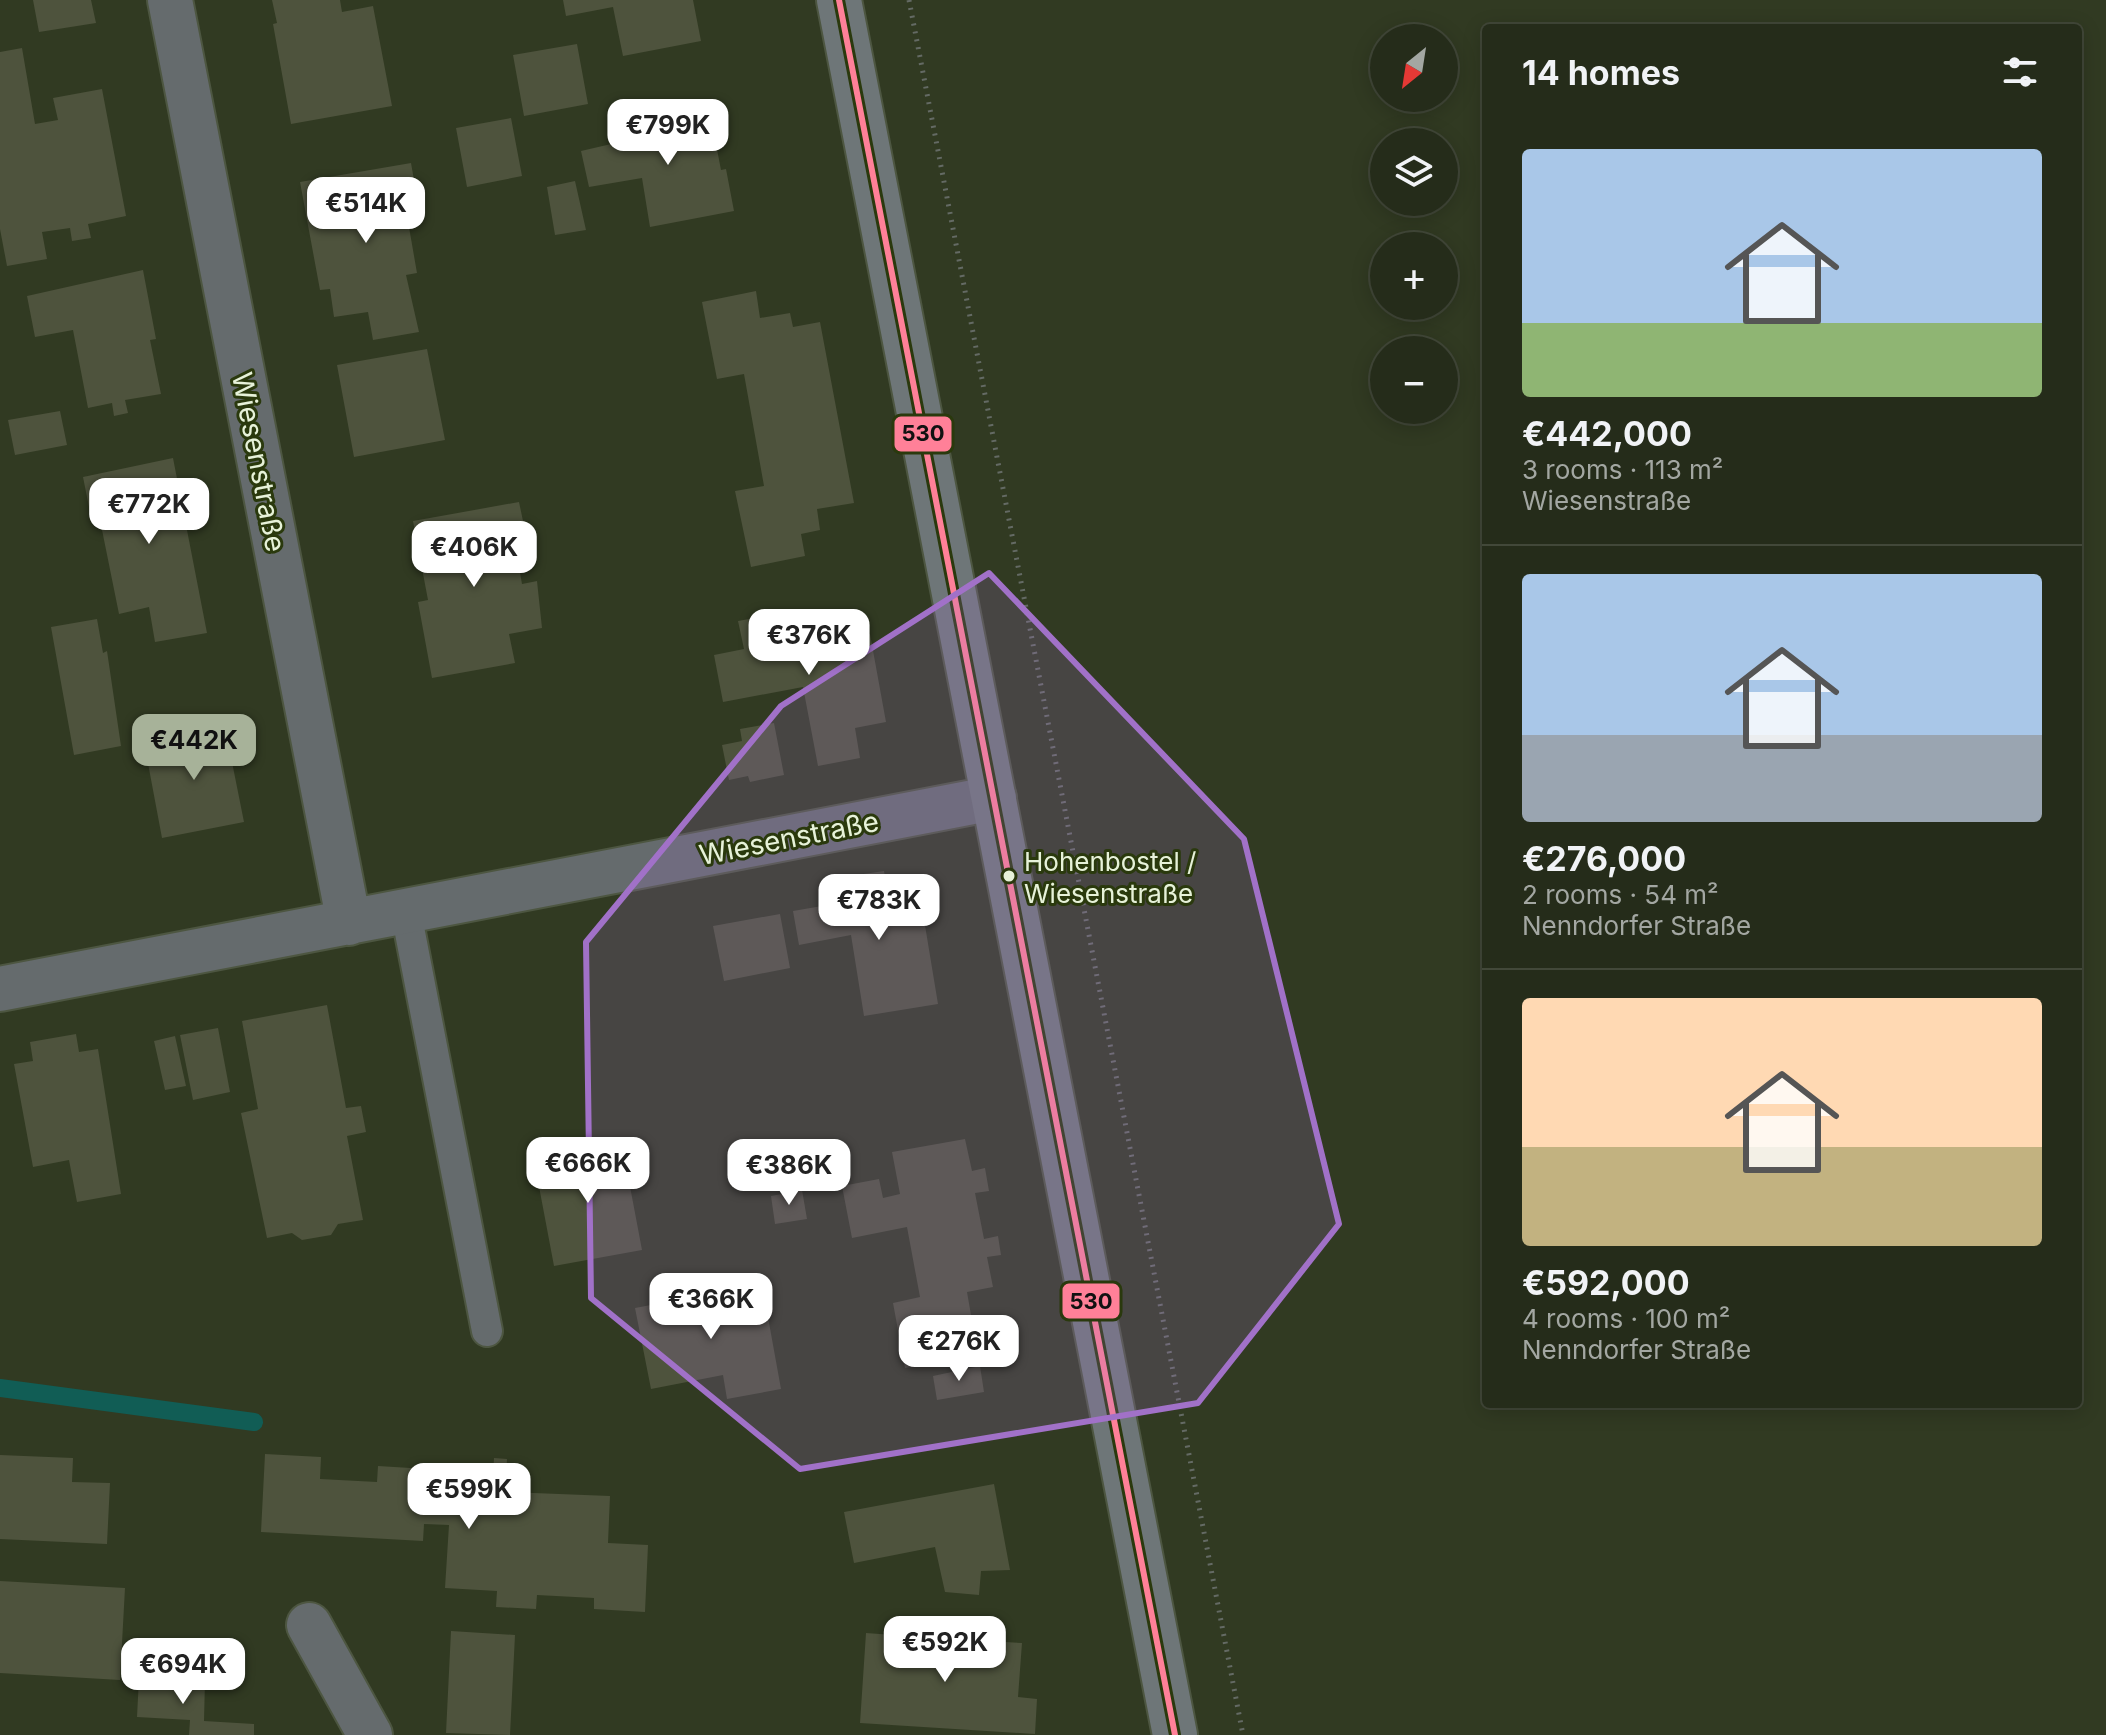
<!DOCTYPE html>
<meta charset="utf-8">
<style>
body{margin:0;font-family:Inter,sans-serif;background:#2d3423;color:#f1f3f6;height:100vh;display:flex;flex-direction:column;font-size:30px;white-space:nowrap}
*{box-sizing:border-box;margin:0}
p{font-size:26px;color:#a3a7a2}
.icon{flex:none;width:44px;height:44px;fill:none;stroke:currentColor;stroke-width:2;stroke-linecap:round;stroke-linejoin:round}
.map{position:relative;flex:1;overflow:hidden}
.details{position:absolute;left:1482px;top:24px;width:600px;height:1384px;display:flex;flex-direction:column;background:#252c1a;border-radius:8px;box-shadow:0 4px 20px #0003,0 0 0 2px #424839}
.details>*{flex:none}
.needle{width:52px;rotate:210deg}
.controls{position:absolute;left:1370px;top:24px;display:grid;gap:16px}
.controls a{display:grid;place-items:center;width:88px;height:88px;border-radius:50%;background:#252c1a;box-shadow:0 4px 20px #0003,0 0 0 2px #424839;font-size:40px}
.price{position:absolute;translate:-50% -68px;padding:0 18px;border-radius:16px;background:#fff;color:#222;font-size:26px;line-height:52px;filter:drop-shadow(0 2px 4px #0008)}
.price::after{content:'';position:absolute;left:50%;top:48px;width:24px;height:18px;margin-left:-12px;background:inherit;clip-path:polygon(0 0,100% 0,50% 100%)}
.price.active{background:#a7b299;color:#111}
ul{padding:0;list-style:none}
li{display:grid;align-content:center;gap:16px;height:424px;padding:0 40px}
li+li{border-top:2px solid #424839}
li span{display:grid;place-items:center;height:248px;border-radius:8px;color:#555}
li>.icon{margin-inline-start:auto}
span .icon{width:144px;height:144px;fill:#fffc;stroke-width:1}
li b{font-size:34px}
h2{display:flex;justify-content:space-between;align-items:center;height:96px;padding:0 40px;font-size:34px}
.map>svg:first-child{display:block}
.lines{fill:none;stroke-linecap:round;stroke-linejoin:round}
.stream{stroke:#115d55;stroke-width:18}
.building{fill:#4e533d}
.service-casing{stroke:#4d5641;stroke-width:34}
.minor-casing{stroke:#4d5641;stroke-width:48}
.secondary-casing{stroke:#4d5641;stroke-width:48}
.path{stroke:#646a64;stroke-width:5;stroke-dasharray:2 6;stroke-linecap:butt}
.service{stroke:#656b6d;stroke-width:30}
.minor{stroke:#656b6d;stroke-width:44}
.secondary{stroke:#6e7678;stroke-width:44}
.bus-1-casing{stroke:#2a390d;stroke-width:12}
.bus-1{stroke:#ff8098;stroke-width:6}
.marked{fill:#a171c8;fill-opacity:0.2;stroke:#a171c8;stroke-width:6;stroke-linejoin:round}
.bus-dot{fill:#e7f2d9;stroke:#2a390d;stroke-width:3}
.labels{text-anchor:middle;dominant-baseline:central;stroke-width:6;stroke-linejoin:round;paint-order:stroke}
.bus-label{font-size:26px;fill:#e7f2d9;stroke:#2a390d;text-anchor:start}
.street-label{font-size:28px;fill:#e7f2d9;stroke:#2a390d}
.line-badge{stroke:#2a390d;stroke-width:3}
.pale-badge-label{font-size:22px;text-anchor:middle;font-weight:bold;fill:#111}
</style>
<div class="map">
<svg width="2106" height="1735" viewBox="0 0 2106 1735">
<rect width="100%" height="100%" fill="#313a22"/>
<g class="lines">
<!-- stream -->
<path class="stream" d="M0,1388L254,1422"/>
</g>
<!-- building -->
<path class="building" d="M33,0H91L96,23L39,32Z
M272,0H340L342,12L373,6L392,106L291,124L273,24L277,23Z
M563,0H693L701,41L623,56L613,7L566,16Z
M577,44L588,104L524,116L513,55Z
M22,48L35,124L58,120L53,98L102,89L126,216L88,224L91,238L72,241L70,228L42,232L47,259L7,266L0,229V52Z
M709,108L721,170L726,169L734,211L650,227L642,178L589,187L581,151L637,138L634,122Z
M511,118L522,176L467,187L456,128Z
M411,163L419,208L406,210L417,273L406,275L419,332L373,340L368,312L334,317L330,289L320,290L300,182Z
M575,181L586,230L555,235L547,187Z
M143,270L156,339L150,340L161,394L125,400L128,413L114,416L112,403L88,408L73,330L35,337L27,296Z
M756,291L760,318L790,313L793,327L820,322L854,503L817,509L820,530L801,534L805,556L751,567L735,491L764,486L744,374L717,379L702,302Z
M427,349L445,440L354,457L337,365Z
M60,411L67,445L15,455L8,420Z
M173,458L207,633L155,642L149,607L119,614L100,520L92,522L83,477Z
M519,502L526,535L514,538L522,584L537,581L542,628L509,634L515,663L432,678L418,602L428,600L413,521Z
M802,609L803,625L840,618L845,638L870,634L886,722L855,728L860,758L818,766L803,687L723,702L714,655L744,649L738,621Z
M97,619L103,653L107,651L121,746L74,755L51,627Z
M774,723L784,775L750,782L748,776L729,780L722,745L742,741L740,729Z
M225,727L244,822L162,838L144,742Z
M884,871L887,888L918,883L938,1004L864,1016L851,935L799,945L793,911L845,902V897L853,896L850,876Z
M780,914L790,968L724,981L713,926Z
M327,1005L346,1108L361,1106L366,1132L347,1136L363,1220L338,1224L331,1235L302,1240L292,1233L267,1238L241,1113L258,1109L242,1021Z
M218,1028L230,1092L193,1100L180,1035Z
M76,1034L79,1052L98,1049L121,1194L77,1202L69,1160L33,1167L14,1064L33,1061L30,1042Z
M175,1036L186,1086L165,1090L154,1041Z
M965,1139L972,1171L985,1168L989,1191L975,1193L984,1239L998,1236L1001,1255L987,1257L993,1287L967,1292L978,1355L905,1368L893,1303L920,1297L907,1227L852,1238L842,1186L879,1179L883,1198L900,1194L892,1152Z
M622,1144L642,1250L554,1266L534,1160Z
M802,1190L807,1219L775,1224L771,1196Z
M762,1284L781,1389L727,1399L723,1375L651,1389L635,1308Z
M980,1366L984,1392L937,1400L933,1376Z
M265,1454L321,1457L320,1479L377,1482L378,1466L427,1469L425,1505L450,1506V1489L492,1491L494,1458L507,1459L505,1492L610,1496L608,1543L648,1545L645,1612L594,1609V1598L537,1595L536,1609L496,1607L497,1591L445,1588L449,1525L424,1524L423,1541L261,1532Z
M0,1455L73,1458L72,1482L110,1483L107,1544L0,1539Z
M994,1484L1010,1570L981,1571L979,1595L945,1592L935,1547L854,1563L844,1512Z
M0,1581L125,1588L120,1680L0,1673Z
M451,1631L515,1635L510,1735L446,1733Z
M866,1633L934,1638L933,1633L969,1635V1640L1022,1643L1018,1697L1037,1699L1035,1734L860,1723Z
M139,1678L205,1681L204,1721L254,1724V1735H189L190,1720L137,1717Z"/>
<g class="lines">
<!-- service casing -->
<g class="service-casing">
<path id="service" d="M406,912L487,1331"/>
</g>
<!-- minor casing -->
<g class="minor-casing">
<path id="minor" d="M170,0L349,923
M0,989L994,798
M309,1625L370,1735"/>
</g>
<!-- secondary casing -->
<g class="secondary-casing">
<path id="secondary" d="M839,0L1175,1735"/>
</g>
<!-- path -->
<path class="path" d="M909,0L1243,1735"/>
<!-- service -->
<use href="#service" class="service"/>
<!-- minor -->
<use href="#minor" class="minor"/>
<!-- secondary -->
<use href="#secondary" class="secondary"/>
<!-- bus-1 casing -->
<g class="bus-1-casing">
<path id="bus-1" d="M839,0L1175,1735"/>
</g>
<!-- bus-1 -->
<use href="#bus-1" class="bus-1"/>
</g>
<!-- marked area -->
<path class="marked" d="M989,573L1244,839L1339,1224L1198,1403L800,1469L591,1298L586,942L781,706Z"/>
<!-- markers -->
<circle class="bus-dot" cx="1009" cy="876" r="7"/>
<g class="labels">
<!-- bus labels -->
<g class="bus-label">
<text x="1024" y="861">Hohenbostel /<tspan x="1024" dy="32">Wiesenstraße</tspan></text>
</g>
<!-- street labels -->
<g class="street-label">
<text transform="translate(259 462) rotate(79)">Wiesenstraße</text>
<text transform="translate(789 838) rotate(-11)">Wiesenstraße</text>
</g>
</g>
<g class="line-badge">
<rect x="893" y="415" width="60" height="38" rx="8" fill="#ff8098"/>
<rect x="1061" y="1282" width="60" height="38" rx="8" fill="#ff8098"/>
</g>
<g class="pale-badge-label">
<text x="923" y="441">530</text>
<text x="1091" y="1309">530</text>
</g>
</svg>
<div class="controls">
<a><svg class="needle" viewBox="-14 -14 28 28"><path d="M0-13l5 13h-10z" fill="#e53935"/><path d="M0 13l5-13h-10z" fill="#a3a7a2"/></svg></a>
<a><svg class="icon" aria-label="layers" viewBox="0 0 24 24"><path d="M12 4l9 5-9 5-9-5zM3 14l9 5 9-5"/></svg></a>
<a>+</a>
<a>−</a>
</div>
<b class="price" style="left:668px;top:167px">€799K</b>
<b class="price" style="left:366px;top:245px">€514K</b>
<b class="price" style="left:149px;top:546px">€772K</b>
<b class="price" style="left:474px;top:589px">€406K</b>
<b class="price" style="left:809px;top:677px">€376K</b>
<b class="price active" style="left:194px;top:782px">€442K</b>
<b class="price" style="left:879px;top:942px">€783K</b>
<b class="price" style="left:588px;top:1205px">€666K</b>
<b class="price" style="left:789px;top:1207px">€386K</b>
<b class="price" style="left:711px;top:1341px">€366K</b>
<b class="price" style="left:959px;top:1383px">€276K</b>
<b class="price" style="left:469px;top:1531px">€599K</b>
<b class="price" style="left:945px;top:1684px">€592K</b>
<b class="price" style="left:183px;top:1706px">€694K</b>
<section class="details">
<h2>14 homes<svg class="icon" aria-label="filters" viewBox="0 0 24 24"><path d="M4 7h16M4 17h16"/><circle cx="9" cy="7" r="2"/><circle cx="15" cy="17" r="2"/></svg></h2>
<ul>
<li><span style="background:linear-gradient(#a9c7e8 70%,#8fb573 0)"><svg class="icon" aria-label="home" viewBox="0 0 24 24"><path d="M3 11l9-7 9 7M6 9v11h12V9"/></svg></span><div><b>€442,000</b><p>3 rooms · 113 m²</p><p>Wiesenstraße</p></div></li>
<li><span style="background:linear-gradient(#a9c7e8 65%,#9aa5b1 0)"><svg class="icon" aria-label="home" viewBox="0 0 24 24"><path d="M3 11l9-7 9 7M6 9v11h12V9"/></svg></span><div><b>€276,000</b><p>2 rooms · 54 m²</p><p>Nenndorfer Straße</p></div></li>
<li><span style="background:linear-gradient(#ffd9b3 60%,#c2b280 0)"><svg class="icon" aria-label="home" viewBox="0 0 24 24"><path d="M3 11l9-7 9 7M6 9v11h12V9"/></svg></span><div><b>€592,000</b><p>4 rooms · 100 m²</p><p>Nenndorfer Straße</p></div></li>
</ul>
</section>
</div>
